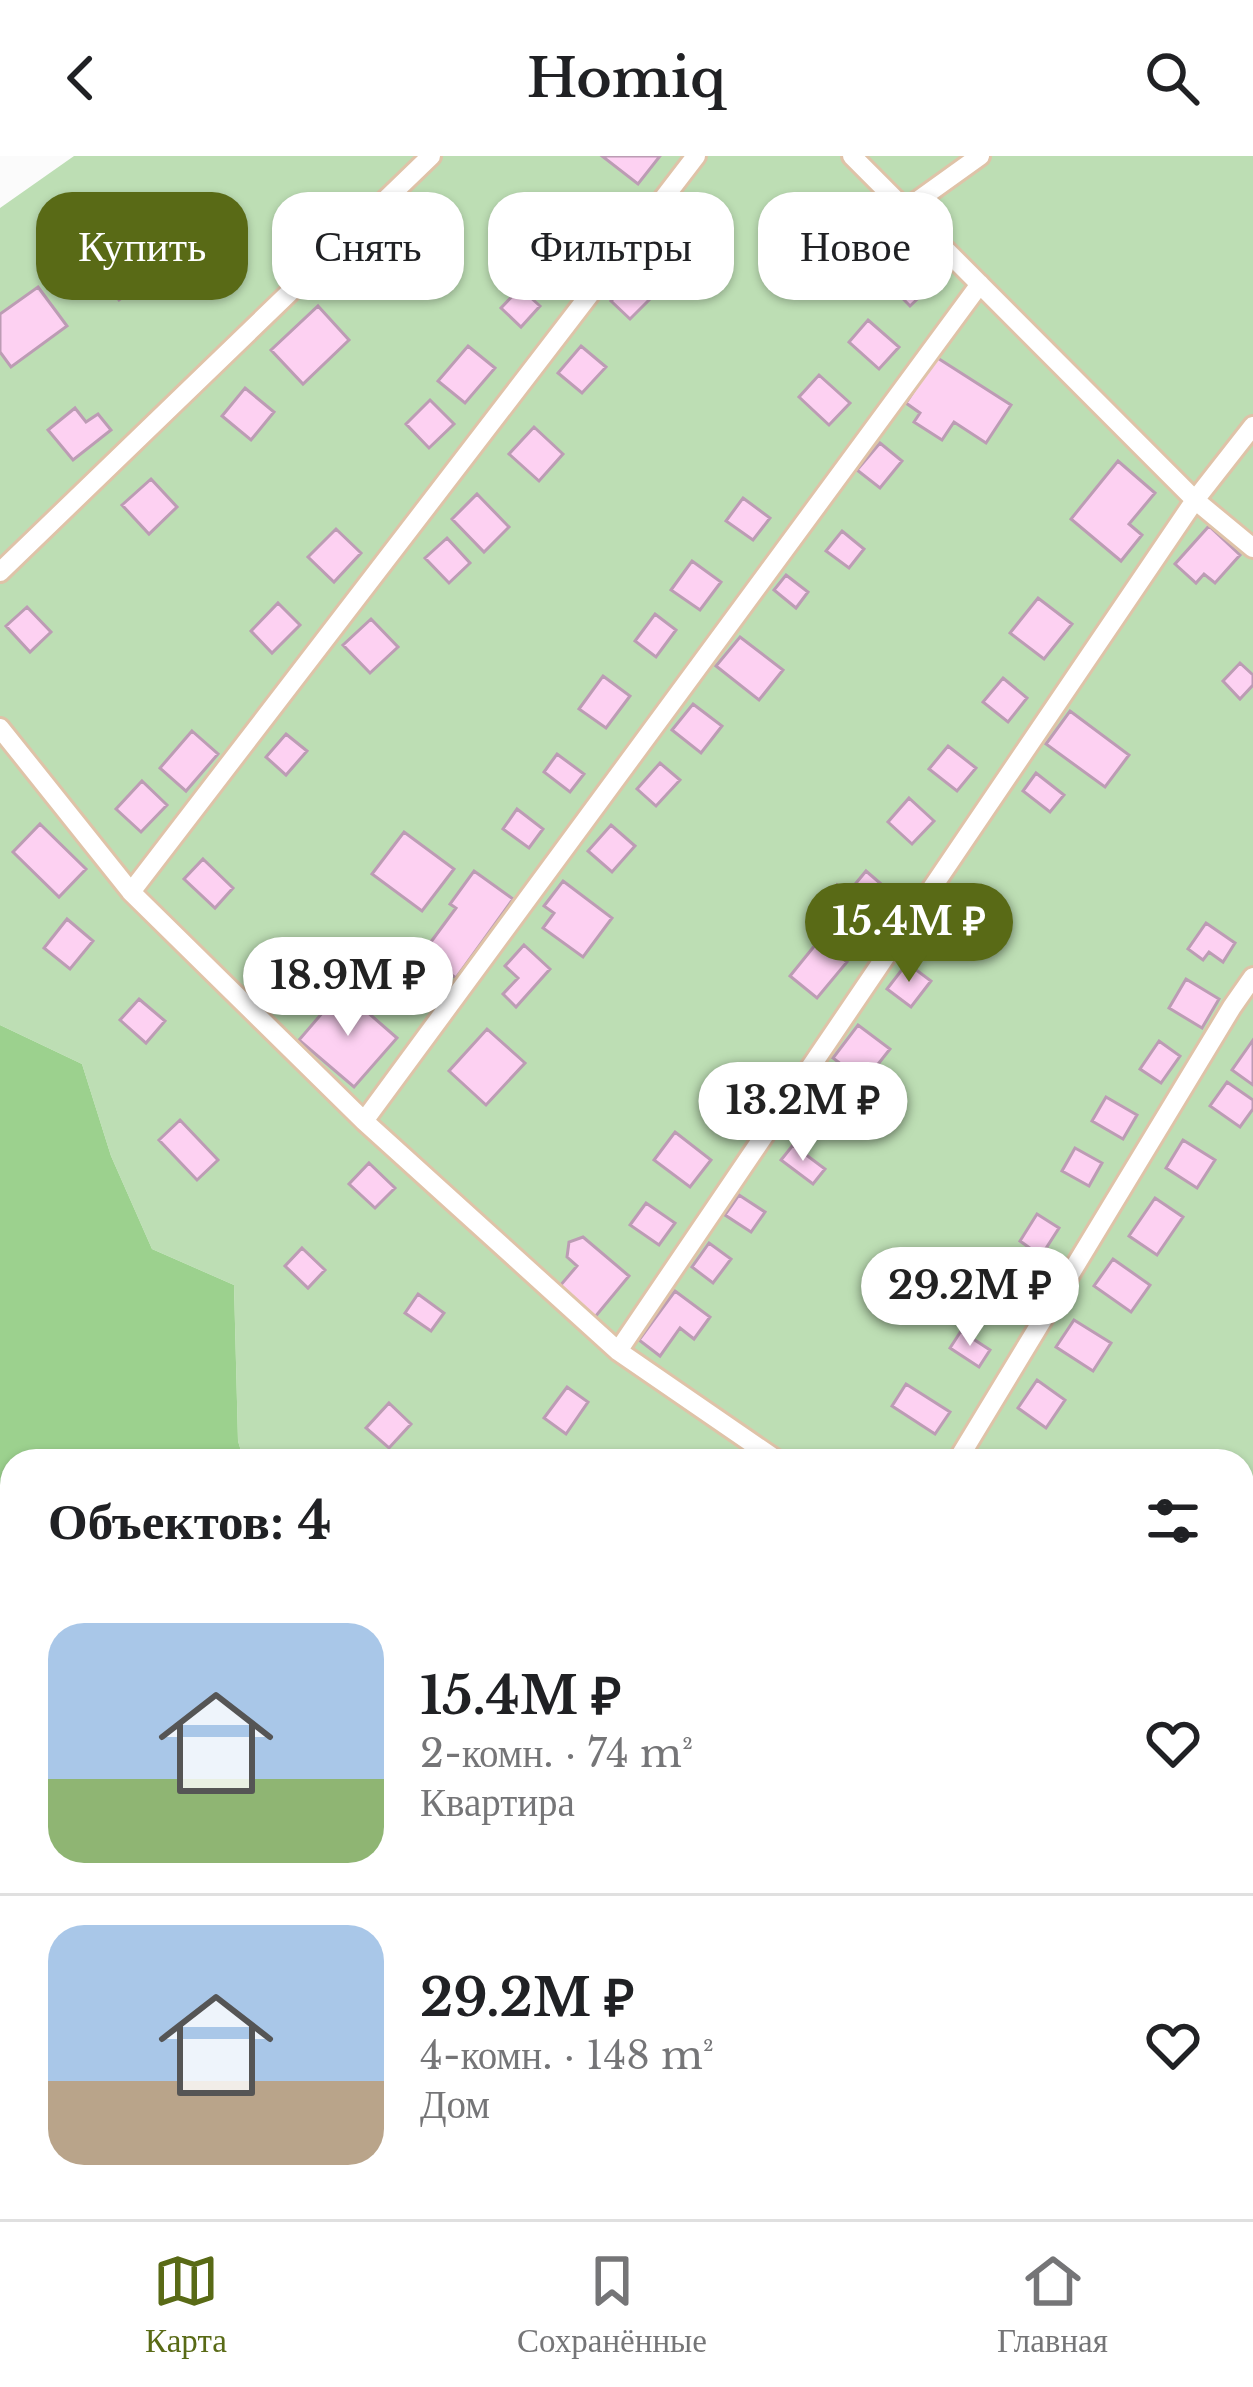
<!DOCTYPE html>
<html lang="ru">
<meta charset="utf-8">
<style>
body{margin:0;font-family:"Libre Baskerville",serif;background:#f2f2f2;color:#202124;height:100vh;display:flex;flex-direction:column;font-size:45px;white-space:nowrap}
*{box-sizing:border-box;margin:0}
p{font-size:39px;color:#757577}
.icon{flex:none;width:66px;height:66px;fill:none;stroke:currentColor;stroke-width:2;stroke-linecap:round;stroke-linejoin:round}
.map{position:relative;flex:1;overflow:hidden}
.sheet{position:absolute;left:0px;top:1293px;width:1254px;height:771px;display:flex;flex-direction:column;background:#fff;border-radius:36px 36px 0 0;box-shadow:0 3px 9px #0004}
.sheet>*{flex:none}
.hud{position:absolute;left:36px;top:36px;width:1182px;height:108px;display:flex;gap:24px}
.price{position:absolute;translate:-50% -102px;padding:0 27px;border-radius:42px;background:#fff;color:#222;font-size:39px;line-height:78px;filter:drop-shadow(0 3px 6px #0008)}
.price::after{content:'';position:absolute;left:50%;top:72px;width:36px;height:27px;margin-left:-18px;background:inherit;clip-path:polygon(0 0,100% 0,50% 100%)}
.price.current{background:#596a16;color:#fff}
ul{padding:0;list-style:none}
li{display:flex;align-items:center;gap:36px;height:300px;padding:0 48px}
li+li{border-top:3px solid #e0e0e0}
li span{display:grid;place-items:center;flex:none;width:336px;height:240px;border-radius:36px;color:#555}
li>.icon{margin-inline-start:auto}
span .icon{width:144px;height:144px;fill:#fffc;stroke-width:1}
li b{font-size:51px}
h2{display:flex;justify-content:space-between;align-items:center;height:144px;padding:0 48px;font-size:51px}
.chip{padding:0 42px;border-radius:36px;background:#fff;box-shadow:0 3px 9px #0004;font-size:42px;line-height:108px}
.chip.current{background:#596a16;color:#fff}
header{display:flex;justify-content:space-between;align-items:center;height:156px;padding:0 48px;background:#fff;font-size:54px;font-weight:600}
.menu{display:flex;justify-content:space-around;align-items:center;height:168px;border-top:3px solid #e0e0e0;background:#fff;font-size:33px;color:#757577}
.menu a{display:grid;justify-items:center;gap:6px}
.menu .current{color:#596a16}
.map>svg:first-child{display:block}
.green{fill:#bddeb4}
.forest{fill:#9cd18e}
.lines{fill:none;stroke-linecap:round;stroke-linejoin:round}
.stream{stroke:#79b2b9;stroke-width:10}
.building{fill:#fdd1f2;stroke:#bc9cb4;stroke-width:3}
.service-casing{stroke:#dfc3a8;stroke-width:24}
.service{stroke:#fff;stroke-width:18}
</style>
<header><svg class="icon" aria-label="back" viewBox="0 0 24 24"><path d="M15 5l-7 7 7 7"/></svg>Homiq<svg class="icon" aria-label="search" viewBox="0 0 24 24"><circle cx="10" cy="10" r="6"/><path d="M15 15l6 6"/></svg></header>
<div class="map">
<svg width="1253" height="2063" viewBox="0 0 1253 2063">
<rect width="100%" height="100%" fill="#fbfbfb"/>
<!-- green -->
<path class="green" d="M74,0H1253V1757L1242,1746V1305H244L238,1285L234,1129L152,1093L111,1000L82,908L0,869V52Z"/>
<!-- forest -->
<path class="forest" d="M0,869L82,908L111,1000L152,1093L234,1129L238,1285L244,1305H12V2052H1240L1238,2063H0Z
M1242,1746L1253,1757V2005L1242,2045Z"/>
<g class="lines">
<!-- stream -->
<path class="stream" d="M0,1760H12
M318,2052L331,2063"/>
</g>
<!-- building -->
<path class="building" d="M602,0H660L638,28Z
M120,41L161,93L136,112L145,124L119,144L98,118L111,108L82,71Z
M668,47L699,75L670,106L640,79Z
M399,49L414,61L424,49L447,67L427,92L389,63Z
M564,58L591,79L577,98L549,77Z
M911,78L947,115L910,150L874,113Z
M622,113L651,142L630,163L611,145L618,138L608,127Z
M38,131L67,170L11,211L0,196V158Z
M520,132L540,150L521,171L501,152Z
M318,150L349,184L303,228L271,194Z
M868,164L899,191L879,213L849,186Z
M468,190L495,212L465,247L438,225Z
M581,190L606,211L582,237L558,217Z
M936,201L1011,249L986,287L954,266L942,284L914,266L920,257L906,247Z
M819,219L850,247L829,269L799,241Z
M245,232L274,256L251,284L222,260Z
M430,244L454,268L429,292L406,268Z
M75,252L86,266L98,258L111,274L73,304L48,274Z
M534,271L563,298L539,325L509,298Z
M880,287L902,305L880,332L857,314Z
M1118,305L1155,337L1129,368L1142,379L1121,405L1071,363Z
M151,323L177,351L149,378L122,349Z
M477,338L509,371L484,396L452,363Z
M743,342L770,362L753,384L726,365Z
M1209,370L1240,399L1215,427L1204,418L1196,427L1175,408Z
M336,373L361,397L334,426L308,401Z
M842,375L864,393L849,412L826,395Z
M447,382L470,407L449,427L425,402Z
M692,405L721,426L700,454L671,434Z
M786,419L808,436L796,452L774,434Z
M1038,442L1072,468L1044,503L1010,477Z
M278,447L300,469L272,497L251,475Z
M27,451L51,476L30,496L6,470Z
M655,458L676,474L656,501L635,485Z
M371,463L398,491L370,517L343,489Z
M740,481L783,514L759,544L716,510Z
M1240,507L1253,519V529L1240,543L1223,525Z
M603,520L630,540L606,572L579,553Z
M1003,522L1027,542L1008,566L983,546Z
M693,548L722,570L701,597L672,574Z
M1070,555L1129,599L1105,631L1046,588Z
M192,575L218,598L186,635L160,612Z
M286,578L307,595L286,619L266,601Z
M948,590L976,612L957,635L929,613Z
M557,598L584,618L570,636L544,616Z
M660,607L680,624L656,650L637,633Z
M1036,617L1064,639L1050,656L1023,635Z
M142,625L167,649L141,676L116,653Z
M909,642L934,665L912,688L888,666Z
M517,653L543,673L529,692L503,673Z
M40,668L86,713L59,741L13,696Z
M611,669L635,690L612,716L588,695Z
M404,676L454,713L422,755L372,718Z
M203,703L233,732L215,752L184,723Z
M474,715L513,743L456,822L422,798L456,752L450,748Z
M866,715L895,740L873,766L858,754L848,766L823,745L837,729L847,738Z
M563,725L612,762L583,801L543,772L554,757L544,750Z
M950,746L972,762L949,793L927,776Z
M67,763L93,785L70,813L44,792Z
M1206,767L1235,787L1223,806L1209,796L1203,804L1188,793Z
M820,783L847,806L817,842L790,820Z
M524,789L550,813L516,851L503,838L518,822L505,810Z
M907,807L931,825L911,851L887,833Z
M1186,823L1219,843L1202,872L1169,852Z
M342,834L397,882L354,931L299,884Z
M139,843L165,865L146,887L120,864Z
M858,869L890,893L864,926L833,902Z
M487,873L525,907L486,949L449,915Z
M1253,884V929L1232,914Z
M1159,885L1180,900L1161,927L1140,913Z
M740,909L765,926L739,961L715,943Z
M825,922L845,938L826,962L806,947Z
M1227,926L1253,944V953L1240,971L1210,950Z
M1106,941L1137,959L1123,983L1092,965Z
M180,964L218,1004L197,1024L159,984Z
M675,976L711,1004L690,1031L654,1004Z
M1183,984L1215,1004L1197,1032L1166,1012Z
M793,989L825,1013L813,1028L781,1004Z
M1075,992L1102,1007L1089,1030L1062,1015Z
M369,1007L395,1032L375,1052L349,1028Z
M739,1039L765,1056L751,1076L725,1059Z
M1155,1042L1183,1061L1157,1099L1129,1080Z
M646,1047L675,1067L659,1089L630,1069Z
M1037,1058L1059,1072L1041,1100L1020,1085Z
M583,1081L629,1120L595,1161L559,1131L577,1110L567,1101L569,1086Z
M709,1087L731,1103L713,1127L692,1111Z
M302,1092L325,1114L308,1132L285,1110Z
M1113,1103L1150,1129L1131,1156L1094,1130Z
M1005,1114L1030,1130L1023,1141L1032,1147L1020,1166L985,1144Z
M675,1135L710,1161L694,1183L680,1172L660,1200L639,1184Z
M418,1138L444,1157L431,1175L405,1157Z
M1074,1164L1111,1187L1093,1215L1056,1191Z
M961,1175L990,1194L979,1211L950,1192Z
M1037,1224L1065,1244L1046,1272L1018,1252Z
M906,1228L950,1256L935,1278L892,1250Z
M567,1231L588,1246L566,1278L544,1262Z
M389,1247L411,1268L389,1292L366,1272Z
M1242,1322L1253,1329V1363L1251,1367L1242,1362Z"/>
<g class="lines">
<!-- service casing -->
<g class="service-casing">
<path id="service" d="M852,0L1195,344L1253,392
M906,53L980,0
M0,416L431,0
M0,572L131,736L364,965L618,1195L778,1305
M131,736L696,0
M364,965L980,128
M618,1195L1195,344L1253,270
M957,1305L1232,851L1253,821
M1242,1459L1253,1439
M1242,1569L1253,1574"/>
</g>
<!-- service -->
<use href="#service" class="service"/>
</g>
</svg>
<b class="price current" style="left:909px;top:829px">15.4M ₽</b>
<b class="price" style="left:348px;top:883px">18.9M ₽</b>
<b class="price" style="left:803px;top:1008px">13.2M ₽</b>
<b class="price" style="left:970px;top:1193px">29.2M ₽</b>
<div class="hud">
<a class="chip current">Купить</a>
<a class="chip">Снять</a>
<a class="chip">Фильтры</a>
<a class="chip">Новое</a>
</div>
<section class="sheet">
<h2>Объектов: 4<svg class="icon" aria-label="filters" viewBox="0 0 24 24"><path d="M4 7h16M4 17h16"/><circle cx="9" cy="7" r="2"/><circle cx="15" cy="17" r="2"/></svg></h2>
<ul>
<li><span style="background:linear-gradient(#a9c7e8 65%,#8fb573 0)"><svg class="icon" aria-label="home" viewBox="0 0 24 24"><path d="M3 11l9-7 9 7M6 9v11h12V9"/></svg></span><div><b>15.4M ₽</b><p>2-комн. · 74 m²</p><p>Квартира</p></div><svg class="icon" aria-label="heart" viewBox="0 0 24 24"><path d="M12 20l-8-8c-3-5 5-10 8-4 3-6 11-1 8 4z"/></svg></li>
<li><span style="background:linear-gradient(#a9c7e8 65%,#b9a48a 0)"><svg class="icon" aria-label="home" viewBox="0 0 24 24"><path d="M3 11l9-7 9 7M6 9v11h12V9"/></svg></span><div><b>29.2M ₽</b><p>4-комн. · 148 m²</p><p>Дом</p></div><svg class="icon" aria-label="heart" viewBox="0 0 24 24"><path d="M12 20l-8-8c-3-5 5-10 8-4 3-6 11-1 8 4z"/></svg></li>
</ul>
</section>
</div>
<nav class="menu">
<a class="current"><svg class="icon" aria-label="map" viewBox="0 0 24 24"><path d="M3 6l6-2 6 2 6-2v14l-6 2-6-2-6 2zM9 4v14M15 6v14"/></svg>Карта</a>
<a><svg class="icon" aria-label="saved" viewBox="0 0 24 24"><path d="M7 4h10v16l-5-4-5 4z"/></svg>Сохранённые</a>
<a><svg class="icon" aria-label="home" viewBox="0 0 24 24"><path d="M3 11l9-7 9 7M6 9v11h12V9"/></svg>Главная</a>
</nav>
